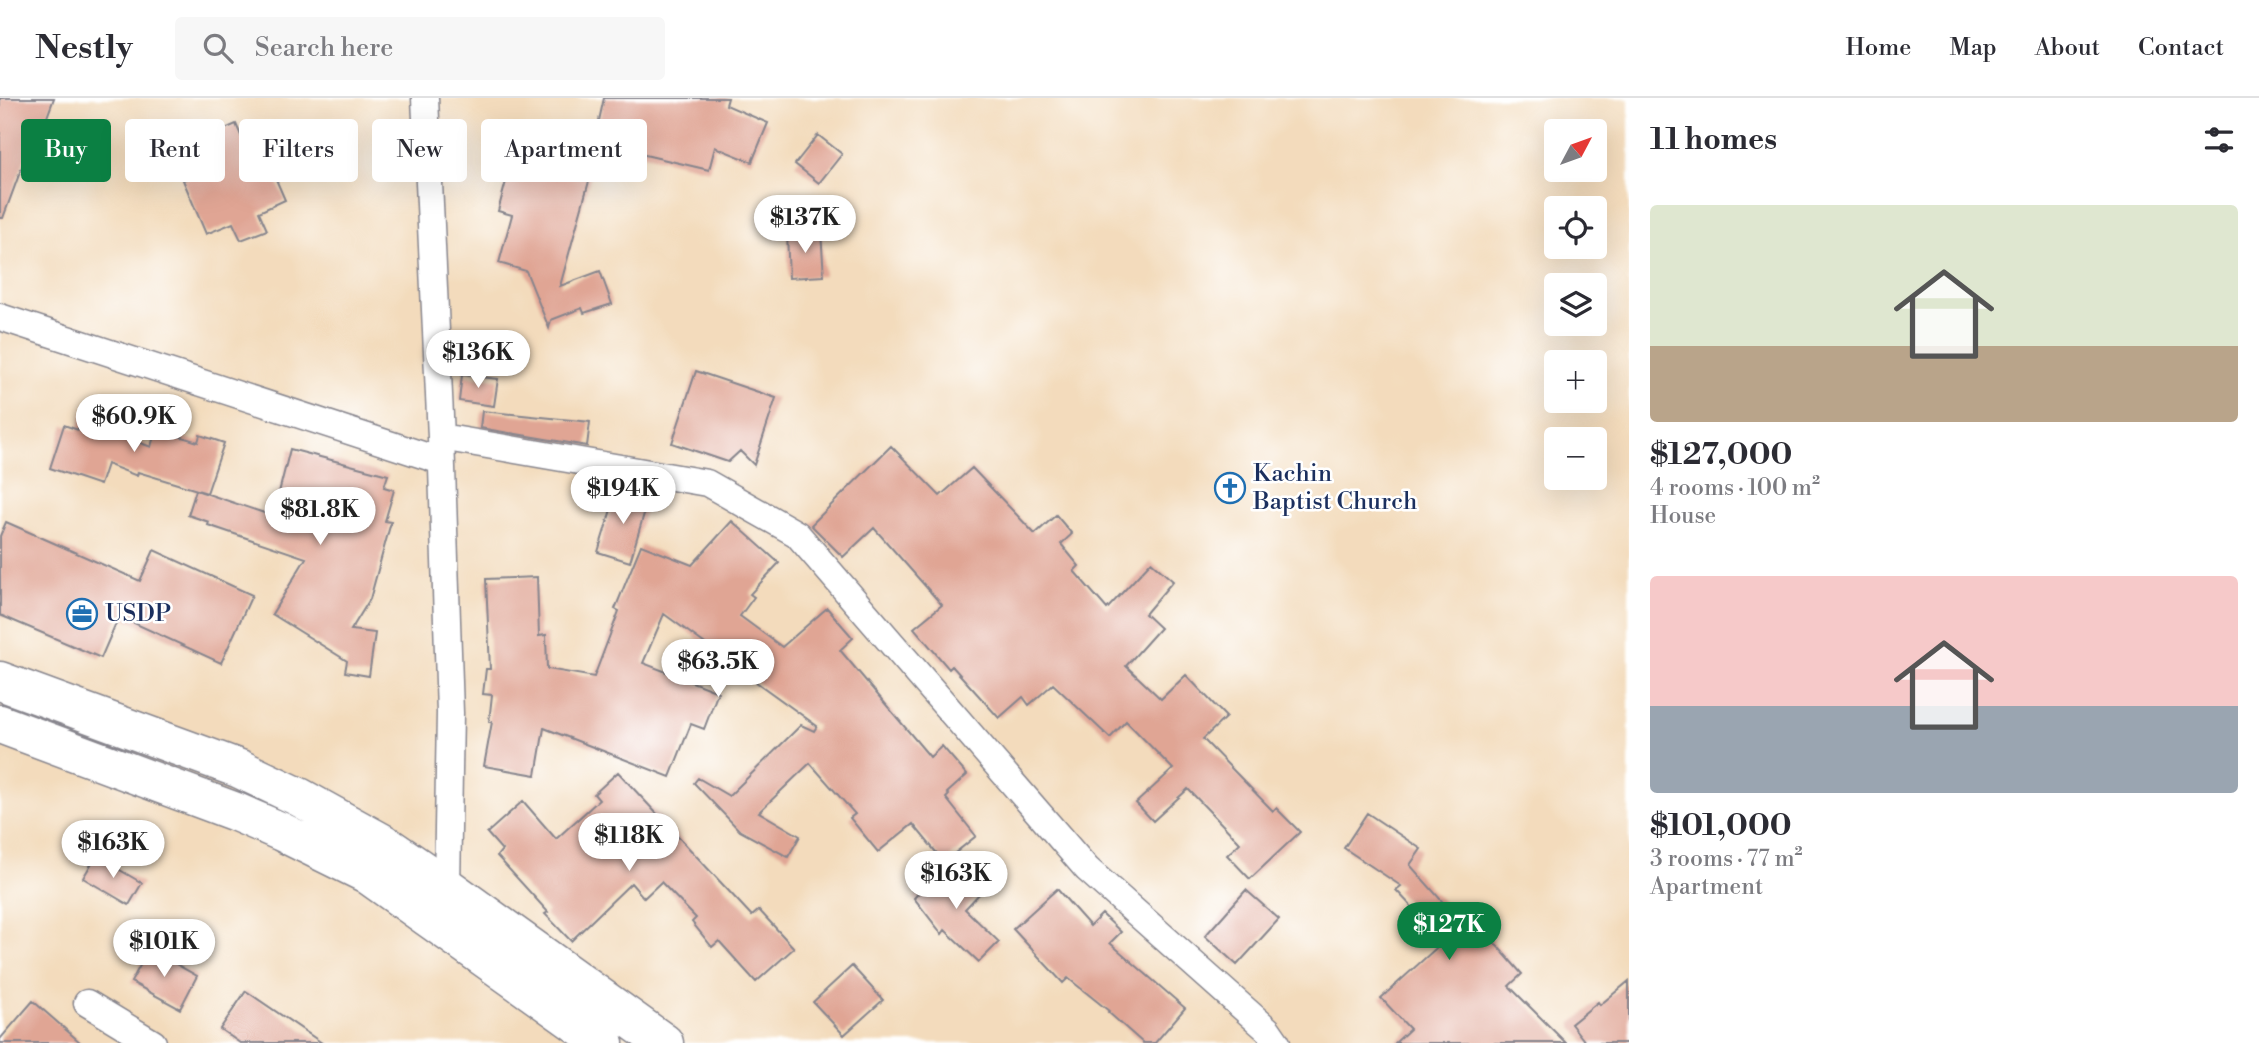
<!DOCTYPE html>
<meta charset="utf-8">
<style>
body{margin:0;font-family:"Libre Bodoni",serif;background:#f7f7f7;color:#2b2b33;height:100vh;display:flex;flex-direction:column;font-size:26px;white-space:nowrap}
*{box-sizing:border-box;margin:0}
p{font-size:23px;color:#7c7c81}
.icon{flex:none;width:38px;height:38px;fill:none;stroke:currentColor;stroke-width:2;stroke-linecap:round;stroke-linejoin:round}
.map{position:relative;flex:1;overflow:hidden}
.panel{display:flex;flex-direction:column;background:#fff;width:630px}
.panel>*{flex:none}
.hud{position:absolute;left:21px;top:21px;width:665px;height:63px;display:flex;gap:14px}
.needle{width:46px;rotate:49deg}
.tools{position:absolute;left:1544px;top:21px;display:grid;gap:14px}
.tools a{display:grid;place-items:center;width:63px;height:63px;border-radius:7px;background:#fff;box-shadow:0 7px 28px #0002;font-size:35px}
.price{position:absolute;translate:-50% -60px;padding:0 16px;border-radius:24px;background:#fff;color:#222;font-size:23px;line-height:46px;filter:drop-shadow(0 2px 4px #0008)}
.price::after{content:'';position:absolute;left:50%;top:42px;width:21px;height:16px;margin-left:-10px;background:inherit;clip-path:polygon(0 0,100% 0,50% 100%)}
.price.active{background:#0b8043;color:#fff}
ul{padding:0;list-style:none}
li{display:grid;align-content:center;gap:14px;height:371px;padding:0 21px}
li span{display:grid;place-items:center;height:217px;border-radius:7px;color:#555}
li>.icon{margin-inline-start:auto}
span .icon{width:126px;height:126px;fill:#fffc;stroke-width:1}
li b{font-size:30px}
h2{display:flex;justify-content:space-between;align-items:center;height:84px;padding:0 21px;font-size:30px}
.pill{padding:0 24px;border-radius:7px;background:#fff;box-shadow:0 7px 28px #0002;font-size:24px;line-height:63px}
.pill.active{background:#0b8043;color:#fff}
header{display:flex;align-items:center;gap:42px;box-sizing:border-box;height:98px;padding:0 35px;background:#fff;border-bottom:2px solid #e1e1e2}
header strong{font-size:33px}
nav{display:flex;gap:38px;margin-inline-start:auto;font-size:24px}
.search{width:490px;height:63px;background:#f7f7f7;display:flex;align-items:center;gap:18px;box-sizing:border-box;padding:0 24px;border-radius:7px;color:#7c7c81;font-size:26px}
main{display:flex;flex:1;min-height:0}
.map>svg:first-child{display:block}
.building{fill:#e0a594}
.lines{fill:none;stroke-linecap:round;stroke-linejoin:round}
.minor-casing{stroke:#87858d;stroke-width:29}
.primary-casing{stroke:#87858d;stroke-width:41}
.minor{stroke:#fff;stroke-width:26}
.primary{stroke:#fff;stroke-width:38}
.labels{text-anchor:middle;dominant-baseline:central;stroke-width:5;stroke-linejoin:round;paint-order:stroke}
.poi-label{font-size:24px;fill:#1b2f5e;stroke:#fff;text-anchor:start}
</style>
<header>
<strong>Nestly</strong>
<div class="search"><svg class="icon" aria-label="search" viewBox="0 0 24 24"><circle cx="10" cy="10" r="6"/><path d="M15 15l6 6"/></svg>Search here</div>
<nav><a>Home</a><a>Map</a><a>About</a><a>Contact</a></nav>
</header>
<main>
<div class="map">
<svg width="1629" height="945" viewBox="0 0 1629 945">
<rect width="100%" height="100%" fill="#fff"/>
<filter id="ink" filterUnits="userSpaceOnUse"><feTurbulence type="fractalNoise" baseFrequency=".0143" numOctaves="2"/><feDisplacementMap in="SourceGraphic" scale="14" xChannelSelector="R" yChannelSelector="G"/><feConvolveMatrix kernelMatrix="1 2 1 2 8 2 1 2 1" color-interpolation-filters="sRGB"/></filter>
<filter id="wash" filterUnits="userSpaceOnUse"><feTurbulence type="fractalNoise" baseFrequency=".00686" numOctaves="4" result="noise"/><feDisplacementMap in="SourceGraphic" scale="28" xChannelSelector="R" yChannelSelector="G"/><feGaussianBlur stdDeviation="1.57" result="paint"/><feColorMatrix in="noise" values="0 0 0 0 0 0 0 0 0 0 0 0 0 0 0 0 0 1.4 0 .05"/><feComposite in="paint" operator="in"/></filter>
<g filter="url(#wash)">
<rect width="100%" height="100%" fill="#f3dbbc"/>
<g id="blocks">
<!-- building -->
<path class="building" d="M0,0H54L43,30L37,28L3,120H0Z
M604,0H728L726,7L768,25L752,64L715,49L709,72L594,45Z
M236,26L248,54L261,47L285,102L259,114L267,132L241,142L233,125L206,136L183,82L220,66L207,39Z
M818,37L842,56L819,85L795,66Z
M514,54L591,76L560,188L600,173L612,206L584,215L582,210L551,222L549,230L526,173L499,165L512,117L498,113Z
M821,134L824,178L789,180L787,136Z
M696,273L776,300L754,367L740,353L728,364L672,345Z
M462,277L498,281L494,308L459,303Z
M85,308L113,316L108,333L151,349L156,331L198,344L200,337L224,345L207,395L138,374L137,378L107,366L100,387L50,370L64,327L78,332Z
M482,313L590,324L587,348L480,330Z
M891,348L940,398L972,370L1035,436L1056,417L1072,436L1061,446L1079,468L1074,473L1107,511L1151,464L1173,483L1145,516L1160,530L1126,568L1161,601L1186,577L1226,619L1203,641L1273,713L1276,710L1300,734L1250,781L1227,757L1240,745L1188,691L1153,723L1136,705L1173,671L1126,623L1110,640L1053,586L1029,607L1023,599L999,620L952,568L949,571L914,530L942,507L874,430L843,459L811,427Z
M290,351L388,377L384,389L394,392L385,423L391,424L370,501L351,532L375,535L369,578L345,574L347,563L272,516L306,460L208,427L209,424L188,417L196,392L273,418Z
M617,392L648,402L630,464L598,454Z
M732,423L779,465L750,496L754,499L740,518L782,549L827,510L853,540L840,552L930,659L942,648L967,677L947,695L949,697L946,700L976,738L944,764L913,726L878,754L850,720L855,716L810,665L759,714L800,738L788,759L740,733L694,685L698,680L729,698L801,627L814,633L817,628L752,581L732,558L730,564L664,516L643,565L718,594L704,631L691,626L670,679L544,630L536,677L484,668L492,624H489L492,597L483,596L486,571H490L486,481L537,479L539,538L546,537L547,571L594,579L619,513L615,511L641,447L692,467Z
M6,424L140,483L154,452L252,497L221,565L119,518L101,560L0,517V438Z
M618,674L752,818L759,812L794,850L756,884L719,843L712,849L692,824L696,820L661,784L644,800L631,785L571,843L545,816L548,814L497,758L502,752L487,735L523,703L556,741L599,702L594,696Z
M1367,715L1421,751L1410,767L1448,810L1453,804L1471,823L1473,821L1500,851L1522,876L1509,888L1566,945H1395L1410,931L1381,900L1444,843L1396,792L1401,788L1344,750Z
M96,758L142,785L129,807L83,780Z
M948,763L981,794L965,811L999,844L979,864L945,832L942,836L914,800Z
M1057,791L1090,828L1102,816L1121,834L1110,845L1185,910L1155,945H1143L1108,914L1109,913L1068,880L1063,885L1013,831Z
M1246,792L1279,821L1237,867L1205,838Z
M149,851L197,878L180,911L131,884Z
M852,868L883,902L844,937L813,904Z
M1629,883V945H1586L1571,926L1598,904L1600,907Z
M246,893L322,945H240L220,931Z
M33,903L81,945H0V941Z"/>
</g>
</g>
<g filter="url(#ink)">
<use href="#blocks" fill-opacity="0" stroke="#87858d" stroke-width="2"/>
<g class="lines">
<!-- minor casing -->
<g class="minor-casing">
<path id="minor" d="M425,0L441,339L450,615L447,789L445,801
M0,219L441,363
M441,339L707,385L797,436L1087,771L1268,932L1277,945
M87,905L153,945"/>
</g>
<!-- primary casing -->
<g class="primary-casing">
<path id="primary" d="M0,583L240,671L299,699L384,746L447,789L664,945
M0,626L236,714L282,734L367,776L604,945"/>
</g>
<!-- minor -->
<use href="#minor" class="minor"/>
<!-- primary -->
<use href="#primary" class="primary"/>
</g>
</g>
<!-- icons -->
<defs>
<g id="church-ring" transform="scale(1.575)"><circle r="9.5" fill="#fff" stroke="#1f6fb2" stroke-width="1.5"/><path d="M-1.2-6h2.4v3.5h3.3v2.4h-3.3V6h-2.4V-.1h-3.3v-2.4h3.3Z" fill="#1f6fb2"/></g>
<g id="office-ring" transform="scale(1.575)"><circle r="9.5" fill="#fff" stroke="#1f6fb2" stroke-width="1.5"/><path d="M-6-3h4V-5.5h4V-3h4V5H-6ZM-1-4.5V-3h2v-1.5ZM-6 0V1H6V0Z" fill="#1f6fb2"/></g>
</defs>
<g fill-rule="evenodd">
<use href="#church-ring" x="1230" y="390"/>
<use href="#office-ring" x="82" y="516"/>
</g>
<g class="labels">
<!-- poi labels -->
<g class="poi-label">
<text x="1253" y="376">Kachin<tspan x="1253" dy="28">Baptist Church</tspan></text>
<text x="105" y="516">USDP</text>
</g>
</g>
</svg>
<div class="tools">
<a><svg class="needle" viewBox="-14 -14 28 28"><path d="M0-13l5 13h-10z" fill="#e53935"/><path d="M0 13l5-13h-10z" fill="#7c7c81"/></svg></a>
<a><svg class="icon" aria-label="locate" viewBox="0 0 24 24"><circle cx="12" cy="12" r="6"/><path d="M12 2v4M12 18v4M2 12h4M18 12h4"/></svg></a>
<a><svg class="icon" aria-label="layers" viewBox="0 0 24 24"><path d="M12 4l9 5-9 5-9-5zM3 14l9 5 9-5"/></svg></a>
<a>+</a>
<a>−</a>
</div>
<b class="price" style="left:805px;top:157px">$137K</b>
<b class="price" style="left:478px;top:292px">$136K</b>
<b class="price" style="left:134px;top:356px">$60.9K</b>
<b class="price" style="left:623px;top:428px">$194K</b>
<b class="price" style="left:320px;top:449px">$81.8K</b>
<b class="price" style="left:718px;top:601px">$63.5K</b>
<b class="price" style="left:629px;top:775px">$118K</b>
<b class="price" style="left:113px;top:782px">$163K</b>
<b class="price" style="left:956px;top:813px">$163K</b>
<b class="price active" style="left:1449px;top:864px">$127K</b>
<b class="price" style="left:164px;top:881px">$101K</b>
<div class="hud">
<a class="pill active">Buy</a>
<a class="pill">Rent</a>
<a class="pill">Filters</a>
<a class="pill">New</a>
<a class="pill">Apartment</a>
</div>
</div>
<section class="panel">
<h2>11 homes<svg class="icon" aria-label="filters" viewBox="0 0 24 24"><path d="M4 7h16M4 17h16"/><circle cx="9" cy="7" r="2"/><circle cx="15" cy="17" r="2"/></svg></h2>
<ul>
<li><span style="background:linear-gradient(#dfe7d0 65%,#b9a48a 0)"><svg class="icon" aria-label="home" viewBox="0 0 24 24"><path d="M3 11l9-7 9 7M6 9v11h12V9"/></svg></span><div><b>$127,000</b><p>4 rooms · 100 m²</p><p>House</p></div></li>
<li><span style="background:linear-gradient(#f6c9c9 60%,#9aa5b1 0)"><svg class="icon" aria-label="home" viewBox="0 0 24 24"><path d="M3 11l9-7 9 7M6 9v11h12V9"/></svg></span><div><b>$101,000</b><p>3 rooms · 77 m²</p><p>Apartment</p></div></li>
</ul>
</section>
</main>
